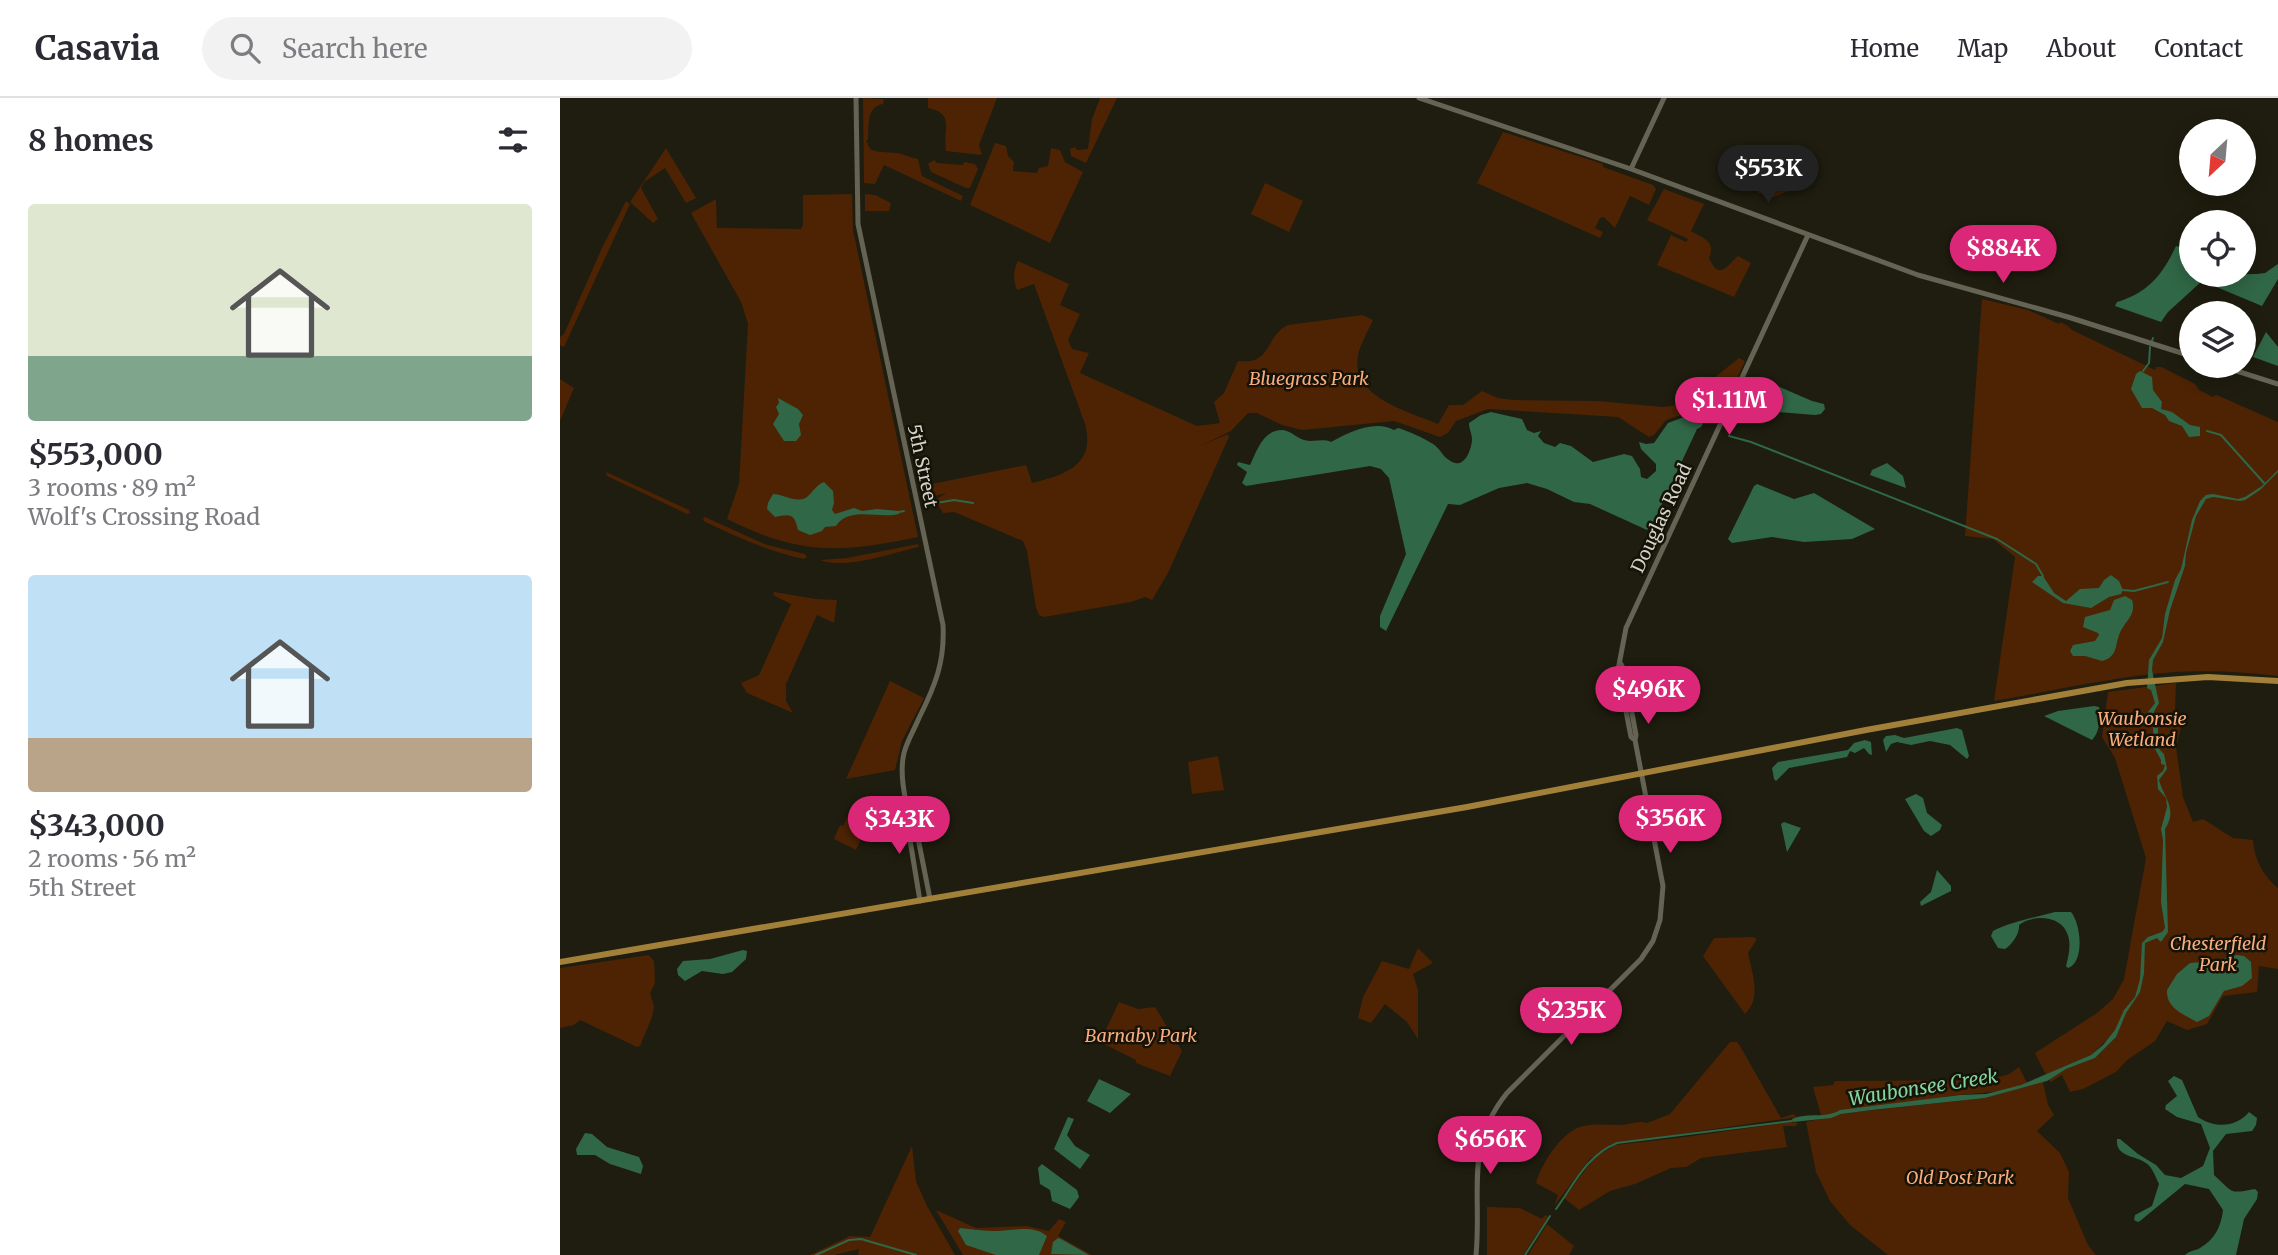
<!DOCTYPE html>
<meta charset="utf-8">
<style>
body{margin:0;font-family:Merriweather,serif;background:#f2f2f3;color:#2b2b33;height:100vh;display:flex;flex-direction:column;font-size:26px;white-space:nowrap}
*{box-sizing:border-box;margin:0}
p{font-size:23px;color:#7c7c81}
.icon{flex:none;width:38px;height:38px;fill:none;stroke:currentColor;stroke-width:2;stroke-linecap:round;stroke-linejoin:round}
.map{position:relative;flex:1;overflow:hidden}
.drawer{display:flex;flex-direction:column;background:#fff;width:560px}
.drawer>*{flex:none}
.needle{width:46px;rotate:206deg}
.tools{position:absolute;left:1619px;top:21px;display:grid;gap:14px}
.tools a{display:grid;place-items:center;width:77px;height:77px;border-radius:50%;background:#fff;box-shadow:0 4px 18px #0003;font-size:35px}
.price{position:absolute;translate:-50% -60px;padding:0 16px;border-radius:24px;background:#db2777;color:#fff;font-size:23px;line-height:46px;filter:drop-shadow(0 2px 4px #0008)}
.price::after{content:'';position:absolute;left:50%;top:42px;width:21px;height:16px;margin-left:-10px;background:inherit;clip-path:polygon(0 0,100% 0,50% 100%)}
.price.current{background:#222;color:#fff}
ul{padding:0;list-style:none}
li{display:grid;align-content:center;gap:14px;height:371px;padding:0 28px}
li span{display:grid;place-items:center;height:217px;border-radius:7px;color:#555}
li>.icon{margin-inline-start:auto}
span .icon{width:126px;height:126px;fill:#fffc;stroke-width:1}
li b{font-size:30px}
h2{display:flex;justify-content:space-between;align-items:center;height:84px;padding:0 28px;font-size:30px}
header{display:flex;align-items:center;gap:42px;box-sizing:border-box;height:98px;padding:0 35px;background:#fff;border-bottom:2px solid #e1e1e2}
header strong{font-size:33px}
nav{display:flex;gap:38px;margin-inline-start:auto;font-size:24px}
.search{width:490px;height:63px;background:#f2f2f3;display:flex;align-items:center;gap:18px;box-sizing:border-box;padding:0 24px;border-radius:38px;color:#7c7c81;font-size:26px}
main{display:flex;flex:1;min-height:0}
.map>svg:first-child{display:block}
.green{fill:#4d2304}
.water{fill:#306746}
.lines{fill:none;stroke-linecap:round;stroke-linejoin:round}
.stream{stroke:#306746;stroke-width:2}
.secondary{stroke:#656454;stroke-width:5}
.primary{stroke:#a38039;stroke-width:6}
.labels{text-anchor:middle;dominant-baseline:central;stroke-width:5;stroke-linejoin:round;paint-order:stroke}
.park-label{font-size:18px;font-style:italic;fill:#faac7d;stroke:#151307}
.street-label{font-size:18px;fill:#d4d3ca;stroke:#151307}
.water-label{font-size:19px;font-style:italic;fill:#82d5a1;stroke:#151307}
</style>
<header>
<strong>Casavia</strong>
<div class="search"><svg class="icon" aria-label="search" viewBox="0 0 24 24"><circle cx="10" cy="10" r="6"/><path d="M15 15l6 6"/></svg>Search here</div>
<nav><a>Home</a><a>Map</a><a>About</a><a>Contact</a></nav>
</header>
<main>
<section class="drawer">
<h2>8 homes<svg class="icon" aria-label="filters" viewBox="0 0 24 24"><path d="M4 7h16M4 17h16"/><circle cx="9" cy="7" r="2"/><circle cx="15" cy="17" r="2"/></svg></h2>
<ul>
<li><span style="background:linear-gradient(#dfe7d0 70%,#7fa58c 0)"><svg class="icon" aria-label="home" viewBox="0 0 24 24"><path d="M3 11l9-7 9 7M6 9v11h12V9"/></svg></span><div><b>$553,000</b><p>3 rooms · 89 m²</p><p>Wolf's Crossing Road</p></div></li>
<li><span style="background:linear-gradient(#bfe0f5 75%,#b9a48a 0)"><svg class="icon" aria-label="home" viewBox="0 0 24 24"><path d="M3 11l9-7 9 7M6 9v11h12V9"/></svg></span><div><b>$343,000</b><p>2 rooms · 56 m²</p><p>5th Street</p></div></li>
</ul>
</section>
<div class="map">
<svg width="1718" height="1157" viewBox="0 0 1718 1157">
<rect width="100%" height="100%" fill="#1e1d0f"/>
<!-- green -->
<path class="green" d="M303,0L322,1L324,3L323,6C306,9 309,27 308,42H306L310,51C320,56 331,53 342,56C350,59 349,59 358,61L362,78L403,98L401,103L324,67L315,86L304,85Z
M368,0H437L419,47L422,57L386,53C382,31 396,16 368,10Z
M540,0H557L526,65L511,58L510,51L515,49L517,52L528,51L532,21Z
M943,34L1043,66V69L1093,87L1096,91L1089,107L1070,98L1055,130L1044,119L1040,120L1035,130L1043,134L1040,140L917,85Z
M435,45L446,48L448,58L454,64L453,73L477,75L479,70L488,68L491,50L500,52L505,64L523,74L490,145L410,107Z
M106,50L136,100L126,105L105,70L84,84L81,90L98,121L93,125L70,104Z
M374,62L377,65L403,67L404,64L415,66L418,71L410,90H406L371,74L368,66Z
M1204,75L1235,90L1214,99L1198,95L1196,91Z
M705,85L743,103L729,134L691,116Z
M1104,91L1144,106L1131,133C1144,140 1156,144 1149,160C1159,183 1167,168 1178,158L1191,165L1174,199L1097,167L1111,137L1126,144L1128,141L1087,122Z
M292,96L293,132L358,439C280,455 241,458 167,421L179,386L188,226L181,204L131,115L156,101L157,130L241,131L243,127V97Z
M305,96L315,97L331,105L329,113H305Z
M66,103L70,106L4,249L0,247V239L4,236L42,150Z
M458,163L509,186L500,207L520,216L508,242L512,251L529,255L520,275L637,328L660,325L654,304L664,295L678,263C713,267 705,237 728,227L795,218L802,217L813,222C808,233 801,245 798,257C790,300 850,314 878,326L889,307H903L922,293L938,300L953,302L1038,303L1102,309L1117,307L1129,300L1179,260L1185,263L1159,319L1138,312L1127,315L1106,322L1094,337L1089,339L1058,319L928,311L896,323L888,335L880,339L834,323L742,332L722,327L697,315H688L671,333L640,348L668,336L669,339L608,475L592,502L585,499L571,504L484,519L479,517L476,510L467,453L463,443L394,414L383,415L375,402L386,395L364,401L362,388L466,367L472,385C505,377 536,367 525,326L474,186L457,192C453,181 453,173 458,163Z
M1422,201L1468,212L1499,226L1500,224L1508,228L1512,232L1595,272L1596,269H1601L1635,286L1639,292L1653,299L1655,297L1659,298L1718,324V578C1684,574 1650,572 1615,574C1555,578 1494,593 1434,603L1455,459L1433,441L1405,438Z
M0,281L14,290L0,323Z
M46,374L129,412L130,415L127,416L47,378Z
M145,419L207,447L245,456L247,459L244,461C208,454 178,439 145,424L143,421Z
M358,446L359,449C331,455 287,472 260,462L287,460Z
M214,494L256,501L277,502L274,525L257,517L226,586V603L233,615L187,595L181,585L199,577L231,506L213,497Z
M330,583L364,600L342,643L335,672L286,681Z
M1616,585L1615,612L1623,622L1616,649L1623,699L1633,724L1643,721L1673,740L1693,742C1694,761 1703,778 1718,790V871L1699,868L1697,894L1663,898L1647,926L1627,932L1607,923L1595,943L1567,962L1556,974L1523,991L1510,994L1502,977L1491,984L1488,981L1506,971L1535,960L1556,939L1552,937L1531,957L1486,977L1475,955L1537,915L1553,901L1564,881L1586,760L1555,660L1542,639L1548,594Z
M658,658L664,692L632,696L628,664Z
M288,718L307,727L296,752L274,741L280,727L283,728Z
M1193,839L1197,841L1188,855C1192,875 1202,900 1185,916L1143,858L1154,840Z
M858,850L873,865L853,876L858,892V941L847,924L825,906L811,925L798,920L803,899L822,863L849,871Z
M89,857L94,863L95,885L90,895L94,908L92,919L80,948L77,949L20,922L14,927L0,930V870Z
M559,904L578,911L595,909L622,953L610,978L576,965V962L540,944Z
M1170,944H1177L1180,948L1221,1020L1233,1016L1237,1019L1051,1046L1030,1061L994,1108L998,1097L976,1085C982,1065 1000,1036 1020,1029C1033,1025 1047,1027 1060,1027C1069,1027 1078,1022 1087,1025L1110,1016Z
M1459,969L1467,985C1445,994 1422,995 1398,997C1359,1001 1319,1014 1280,1012L1269,1018L1261,1017L1253,989L1273,987L1275,983L1429,982L1449,976Z
M1479,984H1483L1488,1007L1494,1017L1477,1033L1500,1055L1509,1074L1508,1100L1528,1147L1536,1157H1328L1290,1127L1270,1103L1256,1074L1246,1024L1287,1015L1425,1000Z
M1230,1024L1238,1025L1236,1028H1223L1227,1049L1141,1060L1126,1069L1111,1070L1075,1086L1050,1093L1019,1112L1004,1100L1035,1059L1055,1047L1118,1040Z
M352,1048L356,1083L367,1108L395,1157H298L299,1151L274,1157H250L290,1138L310,1139Z
M927,1109L960,1110L982,1121L985,1117L988,1119L963,1157H927Z
M376,1112L416,1130L467,1128L489,1133L499,1121L506,1124L498,1138L532,1157H403Z
M987,1126L1014,1148L1009,1157H968Z"/>
<!-- water -->
<path class="water" d="M1616,148L1631,152V177L1697,176L1705,175L1718,166V181L1702,208L1642,183L1608,214L1601,224L1555,208L1557,204C1588,195 1603,176 1616,148Z
M1706,234L1718,249V268L1693,259Z
M1580,273L1592,279L1593,292L1602,304L1601,311L1612,314L1630,327L1640,329V338L1629,339L1622,328L1609,323L1605,317L1592,310H1582L1571,291L1576,276Z
M1204,282L1252,303L1264,306L1265,311L1261,316L1255,317L1192,312L1189,310C1191,301 1197,287 1204,282Z
M218,300L238,311L243,317L239,326L241,337L236,343H224L213,326L219,316L216,309L219,305Z
M931,314L962,321L967,332L974,335L981,333L978,338L984,345L995,349L1000,345L1011,348L1033,364L1064,356L1072,358L1080,371L1081,379L1087,381L1096,373V366L1081,351L1079,344L1086,346L1094,345L1108,325L1132,316L1141,317L1144,324L1141,329L1137,331L1094,423L1087,432L1030,406L1014,404L987,391L967,385L939,390L900,407L888,406L826,533L820,529V518L846,456L829,380L821,371L810,368L686,388L682,385L687,374L677,367L678,364L690,367C697,353 703,331 723,332C731,333 737,340 744,342C753,345 762,340 771,344C787,335 815,321 834,332L838,330C848,333 864,340 873,346C880,350 882,358 889,362C903,373 911,354 912,342C912,335 909,331 909,325L921,317Z
M1327,365L1343,378L1346,390L1310,377L1312,372Z
M1718,372V374L1700,392L1685,402L1680,403L1653,399L1646,401L1636,418L1626,455L1625,468L1610,512L1603,544L1593,562L1592,572L1599,605L1591,619L1598,630V650L1604,656L1607,671L1599,682C1604,700 1618,711 1605,731L1608,834L1601,844L1597,840L1585,845L1584,875L1580,894L1566,915L1556,939L1535,960L1506,971L1487,983L1425,1000L1312,1012L1281,1016L1271,1020L1233,1024L1232,1021C1248,1014 1265,1021 1280,1012L1400,997L1426,996L1461,987L1531,957L1543,947L1555,932L1564,912L1575,899L1580,881L1582,845L1588,839L1602,834L1605,830L1601,804L1603,742L1601,731L1607,709L1606,700L1598,691L1597,678L1603,673L1605,667L1601,666V662L1594,649L1593,629L1589,621L1588,614L1595,605L1591,592L1587,590L1589,562L1602,540L1605,516L1615,482L1621,471L1632,422L1640,403L1646,397L1653,396L1678,401L1685,399L1702,388Z
M264,384L273,393L274,405L272,412L275,416L294,410L302,413L317,411L339,413V416C318,421 289,408 276,428L265,429L262,433L250,437L238,432C234,415 231,416 215,419L207,411L208,405L213,396C223,396 237,406 247,399C253,394 255,388 264,384Z
M1197,386L1234,401L1254,395L1315,431L1292,441L1244,444L1212,439L1172,445L1168,441L1194,388Z
M1551,477L1559,483L1563,492L1561,496L1549,499L1531,510L1503,505L1472,484L1478,478H1483L1494,495L1506,503L1520,491L1539,490L1544,482Z
M1565,498L1572,502C1577,518 1564,523 1559,537C1555,549 1557,559 1542,563L1525,558H1513L1510,553L1513,547L1535,543L1539,537L1538,535L1523,529L1525,519L1550,512L1554,502Z
M1534,608L1539,609C1541,619 1540,634 1532,642L1484,618L1498,613Z
M1397,630L1402,632L1409,658L1407,661L1390,647L1370,643L1351,647L1337,644L1331,646L1326,654L1323,642L1326,638L1335,637L1344,640Z
M1305,642L1311,644L1312,657L1309,656L1304,650L1295,655L1290,653L1287,659L1229,670L1216,683L1214,681L1212,670L1218,664L1288,652L1294,645Z
M1356,696L1363,700L1367,715L1382,727L1380,732L1371,738L1364,733L1345,701Z
M1224,724L1241,730L1227,754L1221,726Z
M1377,772L1391,788V793L1361,808L1360,804L1371,794Z
M1495,814H1511C1521,826 1525,864 1508,870L1506,868C1509,856 1512,844 1506,833C1498,817 1471,817 1459,827C1460,835 1452,847 1445,851L1438,850L1431,838L1433,833C1453,823 1473,820 1495,814Z
M183,852L187,853L186,861L172,874L163,876L142,873L125,883L118,877L117,871L123,863L150,861Z
M1677,857L1684,858L1691,864L1692,880L1682,888L1664,893L1649,918L1637,924C1623,916 1606,910 1607,892L1617,876L1630,865L1655,863Z
M1614,978L1622,982L1638,1019C1655,1031 1677,1029 1689,1014L1697,1020L1696,1027L1692,1033L1666,1036L1653,1053L1654,1077C1674,1095 1668,1096 1695,1091L1698,1094L1697,1101L1684,1121L1676,1157H1625C1630,1152 1635,1153 1640,1150C1655,1141 1661,1129 1663,1112L1649,1091L1625,1086L1580,1123L1578,1124L1574,1122L1575,1117L1592,1108L1599,1086C1595,1078 1593,1070 1586,1065C1575,1057 1555,1059 1557,1041H1560L1578,1056L1596,1067L1605,1077L1621,1080L1643,1068L1650,1050L1641,1026L1617,1019L1605,1011L1606,1007L1617,998L1608,983Z
M539,981L571,996L550,1015L527,1003Z
M508,1019L514,1021L507,1037L515,1048L530,1057L520,1071L494,1051Z
M25,1035L32,1036L47,1049L79,1059L83,1068L81,1076L50,1066L35,1057H17L16,1051Z
M482,1066L517,1092L519,1099L510,1111L492,1103L490,1092L480,1086L478,1070Z
M400,1130C412,1131 424,1133 436,1133C453,1133 472,1126 487,1138L479,1157H436L406,1147L398,1133Z
M498,1140L501,1141L529,1157L491,1156L493,1144Z"/>
<g class="lines">
<!-- stream -->
<path class="stream" d="M1592,243L1593,240
M1583,273L1589,265L1590,249
M1647,333L1661,337L1704,385
M1169,338L1191,344L1437,441L1476,466L1483,478
M371,406L394,402L413,405
M339,414L344,413
M1563,492L1574,493L1608,484
M996,1111C1014,1086 1027,1057 1057,1045L1232,1023
M256,1157L289,1142L301,1141L356,1157
M965,1157L990,1118"/>
<!-- secondary -->
<path class="secondary" d="M296,0L298,126L383,527C385,564 375,588 359,620C354,632 347,643 344,655C338,680 348,711 353,736L350,742L360,803
M859,0L1071,71L1358,177L1508,219L1631,258
M1071,71L1104,0
M1661,268L1718,286
M1075,642L1071,639L1058,572L1066,530L1248,137
M353,736L358,740L370,801
M916,1157C922,1095 904,1048 947,995L1081,861L1093,843L1100,822L1103,788L1075,642L1076,637L1064,572L1061,566"/>
<!-- primary -->
<path class="primary" d="M0,864L907,709L1306,632L1567,585L1648,579L1718,583"/>
</g>
<g class="labels">
<!-- park labels -->
<g class="park-label">
<text x="749" y="280">Bluegrass Park</text>
<text x="1582" y="620">Waubonsie<tspan x="1582" dy="21">Wetland</tspan></text>
<text x="1658" y="845">Chesterfield<tspan x="1658" dy="21">Park</tspan></text>
<text x="581" y="937">Barnaby Park</text>
<text x="1400" y="1079">Old Post Park</text>
</g>
<!-- street labels -->
<g class="street-label">
<text transform="translate(363 368) rotate(78)">5th Street</text>
<text transform="translate(1101 420) rotate(-65)">Douglas Road</text>
</g>
<!-- water labels -->
<g class="water-label">
<text transform="translate(1363 989) rotate(-9)">Waubonsee Creek</text>
</g>
</g>
</svg>
<div class="tools">
<a><svg class="needle" viewBox="-14 -14 28 28"><path d="M0-13l5 13h-10z" fill="#e53935"/><path d="M0 13l5-13h-10z" fill="#7c7c81"/></svg></a>
<a><svg class="icon" aria-label="locate" viewBox="0 0 24 24"><circle cx="12" cy="12" r="6"/><path d="M12 2v4M12 18v4M2 12h4M18 12h4"/></svg></a>
<a><svg class="icon" aria-label="layers" viewBox="0 0 24 24"><path d="M12 4l9 5-9 5-9-5zM3 14l9 5 9-5"/></svg></a>
</div>
<b class="price current" style="left:1208px;top:107px">$553K</b>
<b class="price" style="left:1443px;top:187px">$884K</b>
<b class="price" style="left:1169px;top:339px">$1.11M</b>
<b class="price" style="left:1088px;top:628px">$496K</b>
<b class="price" style="left:1110px;top:757px">$356K</b>
<b class="price" style="left:339px;top:758px">$343K</b>
<b class="price" style="left:1011px;top:949px">$235K</b>
<b class="price" style="left:930px;top:1078px">$656K</b>
</div>
</main>
